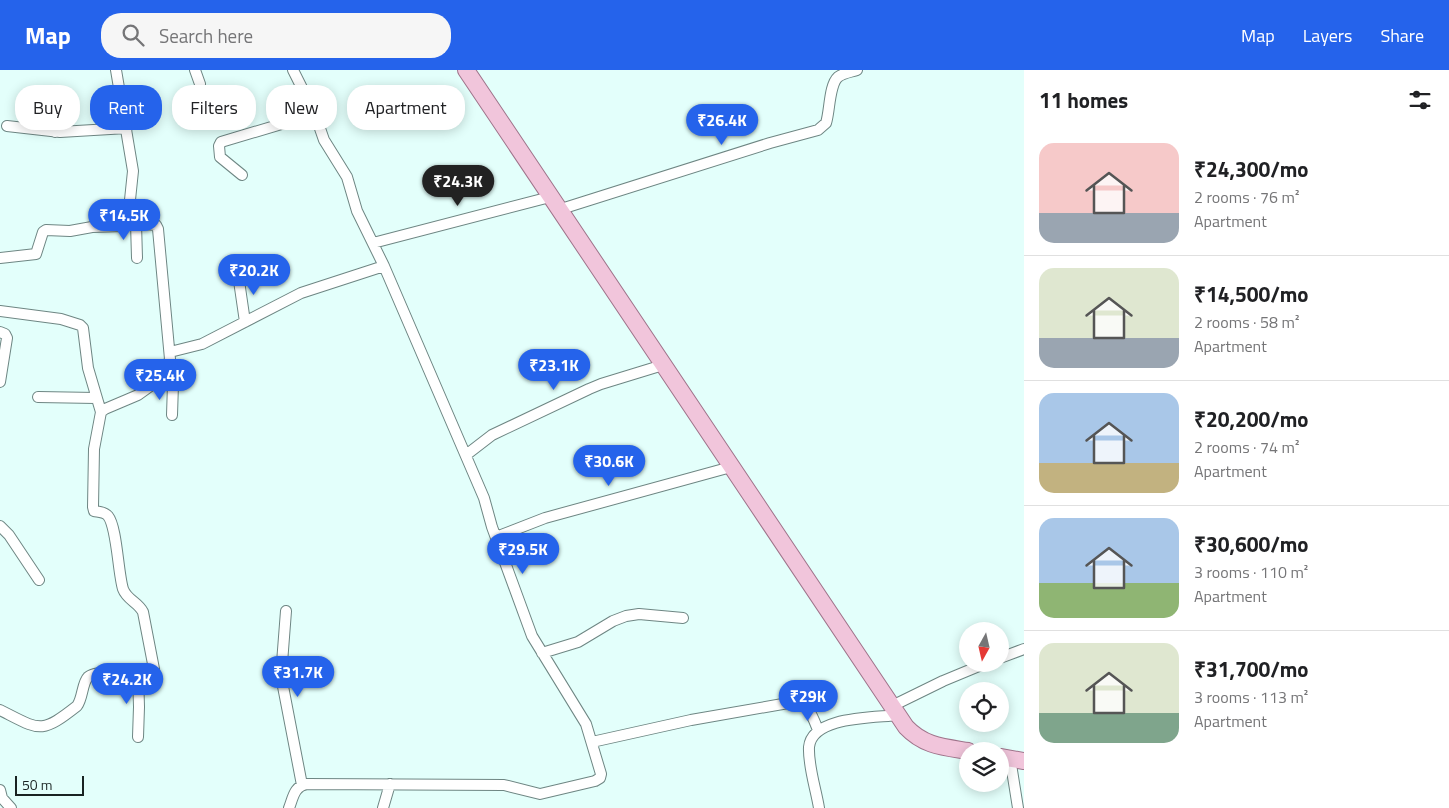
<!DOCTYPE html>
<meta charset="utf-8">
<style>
body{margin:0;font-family:"Titillium Web",sans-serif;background:#f6f6f6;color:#202124;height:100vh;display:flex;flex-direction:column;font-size:19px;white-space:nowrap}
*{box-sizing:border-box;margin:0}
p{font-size:16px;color:#757577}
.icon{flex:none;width:28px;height:28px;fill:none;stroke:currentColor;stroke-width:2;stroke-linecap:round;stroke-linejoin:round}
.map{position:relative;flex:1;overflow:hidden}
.sheet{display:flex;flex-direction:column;background:#fff;width:425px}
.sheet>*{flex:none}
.banner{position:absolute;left:15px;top:15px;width:475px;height:45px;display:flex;gap:10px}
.needle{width:32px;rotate:188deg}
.tools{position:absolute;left:959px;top:552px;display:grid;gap:10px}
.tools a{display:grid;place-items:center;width:50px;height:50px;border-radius:50%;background:#fff;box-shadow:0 2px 12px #0003;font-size:25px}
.scale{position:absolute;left:15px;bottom:12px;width:69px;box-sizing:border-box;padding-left:5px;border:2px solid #192322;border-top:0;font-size:14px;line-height:18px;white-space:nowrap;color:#192322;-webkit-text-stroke:4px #e3fffb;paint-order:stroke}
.price{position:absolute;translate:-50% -42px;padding:0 11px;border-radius:18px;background:#2563eb;color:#fff;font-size:16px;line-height:32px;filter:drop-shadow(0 1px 2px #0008)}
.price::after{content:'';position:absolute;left:50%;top:30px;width:15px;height:11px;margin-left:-8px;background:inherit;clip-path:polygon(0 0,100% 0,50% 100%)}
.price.current{background:#222;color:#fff}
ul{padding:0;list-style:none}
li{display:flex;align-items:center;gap:15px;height:125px;padding:0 15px}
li+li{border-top:1px solid #e0e0e0}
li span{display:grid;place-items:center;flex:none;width:140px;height:100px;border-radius:15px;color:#555}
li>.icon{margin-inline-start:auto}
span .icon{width:60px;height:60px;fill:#fffc;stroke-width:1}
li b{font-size:21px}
h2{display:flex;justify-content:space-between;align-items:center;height:60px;padding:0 15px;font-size:21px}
.pill{padding:0 18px;border-radius:20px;background:#fff;box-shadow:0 2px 12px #0003;font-size:18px;line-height:45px}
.pill.current{background:#2563eb;color:#fff}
header{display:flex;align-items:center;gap:30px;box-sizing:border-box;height:70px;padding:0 25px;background:#2563eb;color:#fff}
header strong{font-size:24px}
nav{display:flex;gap:28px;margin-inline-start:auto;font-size:18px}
.search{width:350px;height:45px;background:#f6f6f6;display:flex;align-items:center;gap:12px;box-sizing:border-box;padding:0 18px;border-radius:20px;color:#757577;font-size:19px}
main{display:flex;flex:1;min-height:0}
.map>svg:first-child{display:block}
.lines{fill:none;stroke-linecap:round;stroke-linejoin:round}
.minor-casing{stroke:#6e8683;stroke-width:12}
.primary-casing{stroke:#9f748b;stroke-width:18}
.minor{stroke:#fff;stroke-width:10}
.primary{stroke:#f1c5db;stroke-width:16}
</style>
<header>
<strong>Map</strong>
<div class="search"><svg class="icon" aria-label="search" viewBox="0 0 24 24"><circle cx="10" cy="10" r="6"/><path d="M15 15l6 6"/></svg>Search here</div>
<nav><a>Map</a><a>Layers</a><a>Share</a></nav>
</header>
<main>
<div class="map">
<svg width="1024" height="738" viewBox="0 0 1024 738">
<rect width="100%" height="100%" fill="#e3fffb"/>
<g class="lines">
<!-- minor casing -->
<g class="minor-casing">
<path id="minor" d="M195,0L200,14
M29,38L54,39L55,62
M7,56L60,62L127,58
M242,105L220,87L219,76L221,72L315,44
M558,140L770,73L818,60L826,53C830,41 829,15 838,7C843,3 851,2 857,0
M136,153L137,188
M373,173L550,127
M0,188L36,184L43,162L46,160L70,161L92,157L123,156L129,151
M238,204L245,252
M0,241L61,249L80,255L83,258L88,298L101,342
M0,262L5,264L7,268L0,312
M170,282L202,274L301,223L384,196
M163,307L173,314L172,345
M38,327L96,328
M466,385L492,365L589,319L601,314L663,295
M0,456L9,465L39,510
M496,467L545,448L731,397
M286,541L281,606L302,715
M542,583L578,572L613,551L626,546L639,544L683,548
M1000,588L1024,579
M892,636L943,611L984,594
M0,640C40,660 40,665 77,636C83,628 82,613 88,607C95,599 139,603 151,603L154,599L143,542C138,532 127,530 123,519C118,503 117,457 108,446C105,442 99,442 94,441L93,437L94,379L101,342L105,339L138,325L163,307L170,289L158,159L156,155L133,153L128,149L133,101L116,0
M138,667L139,637L138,603
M592,672L691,650L794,632C809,633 813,648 818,660
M1010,688L1018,738
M0,720L2,728L11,738
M289,738C293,728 294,716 307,714L504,715L540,724L595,711L600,708L601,704L586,654L532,566L492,457L484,428L384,196L357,141L347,107L324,70L315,44L293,0
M383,738L390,714
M819,738C816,719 808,696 809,677C812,646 874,648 898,645"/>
</g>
<!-- primary casing -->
<g class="primary-casing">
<path id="primary" d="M466,0L906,657C924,676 943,677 968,681
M1000,687L1024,691"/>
</g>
<!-- minor -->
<use href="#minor" class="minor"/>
<!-- primary -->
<use href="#primary" class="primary"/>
</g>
</svg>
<div class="tools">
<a><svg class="needle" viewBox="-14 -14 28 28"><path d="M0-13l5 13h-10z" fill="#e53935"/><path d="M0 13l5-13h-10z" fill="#757577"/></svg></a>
<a><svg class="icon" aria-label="locate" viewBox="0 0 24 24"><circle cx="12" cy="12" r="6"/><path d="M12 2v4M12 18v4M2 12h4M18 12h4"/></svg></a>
<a><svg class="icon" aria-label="layers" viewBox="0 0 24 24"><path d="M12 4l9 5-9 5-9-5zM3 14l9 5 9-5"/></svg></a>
</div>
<div class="scale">50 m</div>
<b class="price" style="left:722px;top:76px">₹26.4K</b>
<b class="price current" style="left:458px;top:137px">₹24.3K</b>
<b class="price" style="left:124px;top:171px">₹14.5K</b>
<b class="price" style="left:254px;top:226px">₹20.2K</b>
<b class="price" style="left:554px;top:321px">₹23.1K</b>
<b class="price" style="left:160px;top:331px">₹25.4K</b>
<b class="price" style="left:609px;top:417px">₹30.6K</b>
<b class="price" style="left:523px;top:505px">₹29.5K</b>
<b class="price" style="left:298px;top:628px">₹31.7K</b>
<b class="price" style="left:127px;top:635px">₹24.2K</b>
<b class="price" style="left:808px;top:652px">₹29K</b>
<div class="banner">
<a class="pill">Buy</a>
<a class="pill current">Rent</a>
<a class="pill">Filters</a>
<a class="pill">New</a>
<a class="pill">Apartment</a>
</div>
</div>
<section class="sheet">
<h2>11 homes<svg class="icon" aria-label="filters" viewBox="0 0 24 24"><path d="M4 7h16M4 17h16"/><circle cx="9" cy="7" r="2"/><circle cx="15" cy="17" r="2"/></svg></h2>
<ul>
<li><span style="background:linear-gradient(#f6c9c9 70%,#9aa5b1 0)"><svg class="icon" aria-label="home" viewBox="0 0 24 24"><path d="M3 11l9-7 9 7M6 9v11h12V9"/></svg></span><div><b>₹24,300/mo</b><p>2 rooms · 76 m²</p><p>Apartment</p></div></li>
<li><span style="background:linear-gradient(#dfe7d0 70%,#9aa5b1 0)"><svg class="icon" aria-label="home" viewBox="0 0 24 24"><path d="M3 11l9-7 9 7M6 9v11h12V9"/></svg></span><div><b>₹14,500/mo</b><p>2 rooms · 58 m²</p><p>Apartment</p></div></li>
<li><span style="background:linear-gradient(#a9c7e8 70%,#c2b280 0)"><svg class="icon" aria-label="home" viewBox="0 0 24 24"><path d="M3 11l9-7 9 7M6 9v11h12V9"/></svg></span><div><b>₹20,200/mo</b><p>2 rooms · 74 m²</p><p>Apartment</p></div></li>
<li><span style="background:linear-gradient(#a9c7e8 65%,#8fb573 0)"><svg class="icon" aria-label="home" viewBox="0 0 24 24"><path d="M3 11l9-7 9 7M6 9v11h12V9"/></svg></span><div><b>₹30,600/mo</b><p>3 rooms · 110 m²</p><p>Apartment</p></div></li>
<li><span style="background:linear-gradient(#dfe7d0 70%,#7fa58c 0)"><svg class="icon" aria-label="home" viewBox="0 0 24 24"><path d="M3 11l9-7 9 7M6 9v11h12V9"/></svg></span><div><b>₹31,700/mo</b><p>3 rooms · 113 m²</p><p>Apartment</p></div></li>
</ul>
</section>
</main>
